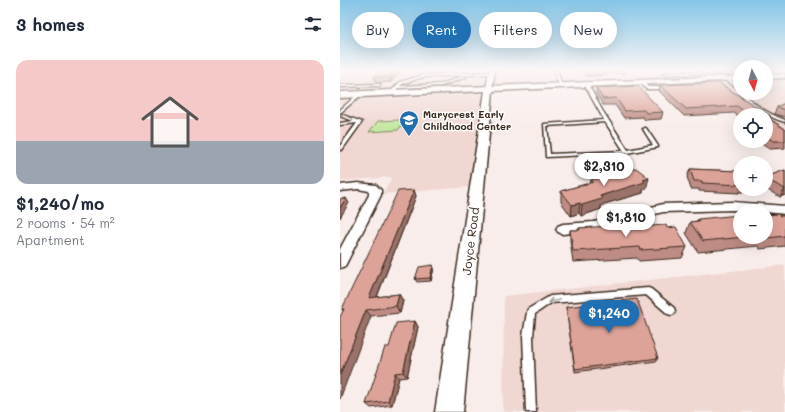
<!DOCTYPE html>
<meta charset="utf-8">
<style>
body{margin:0;font-family:Mali,sans-serif;background:#f2f2f3;color:#1f2937;height:100vh;display:flex;flex-direction:column;font-size:15px;white-space:nowrap}
*{box-sizing:border-box;margin:0}
p{font-size:13px;color:#747a83}
.icon{flex:none;width:22px;height:22px;fill:none;stroke:currentColor;stroke-width:2;stroke-linecap:round;stroke-linejoin:round}
.map{position:relative;flex:1;overflow:hidden}
.side{display:flex;flex-direction:column;background:#fff;width:340px}
.side>*{flex:none}
.guide{position:absolute;left:12px;top:12px;width:373px;height:36px;display:flex;gap:8px}
.needle{width:26px;rotate:174deg}
.buttons{position:absolute;left:393px;top:60px;display:grid;gap:8px}
.buttons a{display:grid;place-items:center;width:40px;height:40px;border-radius:50%;background:#fff;box-shadow:0 4px 16px #0002;font-size:20px}
.price{position:absolute;translate:-50% -34px;padding:0 9px;border-radius:14px;background:#fff;color:#222;font-size:13px;line-height:26px;filter:drop-shadow(0 1px 2px #0008)}
.price::after{content:'';position:absolute;left:50%;top:24px;width:12px;height:9px;margin-left:-6px;background:inherit;clip-path:polygon(0 0,100% 0,50% 100%)}
.price.active{background:#1f6fb2;color:#fff}
ul{padding:0;list-style:none}
li{display:grid;align-content:center;gap:8px;height:212px;padding:0 16px}
li+li{border-top:1px solid #e0e1e3}
li span{display:grid;place-items:center;height:124px;border-radius:12px;color:#555}
li>.icon{margin-inline-start:auto}
span .icon{width:72px;height:72px;fill:#fffc;stroke-width:1}
li b{font-size:17px}
h2{display:flex;justify-content:space-between;align-items:center;height:48px;padding:0 16px;font-size:17px}
.tag{padding:0 14px;border-radius:18px;background:#fff;box-shadow:0 4px 16px #0002;font-size:14px;line-height:36px}
.tag.active{background:#1f6fb2;color:#fff}
main{display:flex;flex:1;min-height:0}
.map>svg:first-child{display:block}
.built{fill:#f0d7d2}
.green{fill:#c4e8a2;stroke:#808960}
.lines{fill:none;stroke-linecap:round;stroke-linejoin:round}
.service-casing{stroke:#3b2a1e;stroke-width:3}
.minor-casing{stroke:#3b2a1e;stroke-width:3}
.tertiary-casing{stroke:#3b2a1e;stroke-width:3}
.service{fill:#fff;fill-rule:evenodd}
.minor{fill:#fff;fill-rule:evenodd}
.tertiary{fill:#fff;fill-rule:evenodd}
.wall{fill:#be8c84;stroke:#3b2a1e}
.shaded-wall{fill:#9b726b;stroke:#3b2a1e}
.building{fill:#dda399;stroke:#3b2a1e}
.oneway{stroke:#a79f9a}
.labels{text-anchor:middle;dominant-baseline:central;stroke-width:3;stroke-linejoin:round;paint-order:stroke}
.far-poi-label{font-size:10px;font-weight:bold;fill:#3b2a1e;stroke:#fff;text-anchor:start}
.street-label{font-size:12px;fill:#3b2a1e;stroke:#fff}
</style>
<main>
<section class="side">
<h2>3 homes<svg class="icon" aria-label="filters" viewBox="0 0 24 24"><path d="M4 7h16M4 17h16"/><circle cx="9" cy="7" r="2"/><circle cx="15" cy="17" r="2"/></svg></h2>
<ul>
<li><span style="background:linear-gradient(#f6c9c9 65%,#9aa5b1 0)"><svg class="icon" aria-label="home" viewBox="0 0 24 24"><path d="M3 11l9-7 9 7M6 9v11h12V9"/></svg></span><div><b>$1,240/mo</b><p>2 rooms · 54 m²</p><p>Apartment</p></div></li>
</ul>
</section>
<div class="map">
<svg width="445" height="412" viewBox="0 0 445 412">
<rect width="100%" height="100%" fill="#f8edeb"/>
<filter id="ink" filterUnits="userSpaceOnUse"><feTurbulence type="fractalNoise" baseFrequency=".025" numOctaves="2"/><feDisplacementMap in="SourceGraphic" scale="8" xChannelSelector="R" yChannelSelector="G"/><feConvolveMatrix kernelMatrix="1 2 1 2 8 2 1 2 1" color-interpolation-filters="sRGB"/></filter>
<g filter="url(#ink)">
<!-- built -->
<path class="built" d="M0,70H400V75L0,93Z
M445,80V133L426,120V115L370,84L400,82V93H426V81Z
M148,90L129,187L43,194L52,177L0,181V98Z
M445,265V412H163L164,296Z"/>
<!-- green -->
<path class="green" d="M59,120L63,123L58,130L29,132L38,121Z"/>
<g class="lines">
<!-- service casing -->
<g class="service-casing">
<path id="service" d="M96,70H105L97,72Z
M184,70H192L191,71Z
M214,70H217L222,86L219,85Z
M400,70V72L324,75L323,74L324,73Z
M152,72L151,74L83,77L62,84L60,86L101,84L124,76L126,77L101,86L58,88L52,94L49,93L60,82L83,75Z
M384,77H386C391,81 400,84 400,91L395,86L384,79Z
M302,81L308,87H327L329,88L327,89H306L300,82Z
M246,83L248,84L262,110L288,150L313,145L303,129L305,128H306L318,146V147L287,153L206,157L204,124L264,120L244,84ZM265,122L284,151L210,154L207,126Z
M40,84V86H39L0,87V85Z
M400,93H404C415,106 429,114 445,120V122C427,117 412,108 400,93Z
M18,94L21,95L0,113V110Z
M0,114L22,122L2,150H0V146L17,123L0,125V123L14,121L0,116Z
M308,288L311,289L334,308L335,311L334,314L331,315L328,314L306,295L211,303L195,314L193,336L196,412H186L183,336L187,312L188,309L210,296Z"/>
</g>
<!-- minor casing -->
<g class="minor-casing">
<path id="minor" d="M149,70H155L152,89L149,91L146,89Z
M18,183L36,185L41,190V195L5,266L0,268V249L29,195V191L18,189L0,191V185Z
M393,202L445,206V214L426,212V211L393,210L323,212L254,230L223,234L218,232L216,229L218,226L223,224L254,222L323,204Z"/>
</g>
<!-- tertiary casing -->
<g class="tertiary-casing">
<path id="tertiary" d="M445,74V78L426,79V75Z
M400,76V80L153,91L123,412H95L145,91L0,98V92Z"/>
</g>
<!-- service -->
<use href="#service" class="service"/>
<!-- minor -->
<use href="#minor" class="minor"/>
<!-- tertiary -->
<use href="#tertiary" class="tertiary"/>
</g>
<!-- wall -->
<path class="wall" d="M62,70L51,82L36,83L34,77Z
M242,70H286V73L262,74V76H246Z
M379,83L431,116L430,119L445,129V148L430,149L419,141H426V115H400V117L394,113L344,116L319,91L320,85Z
M256,88L323,112L321,119L305,120L303,117L284,118L275,105H263L256,93Z
M445,103V117L434,114L437,107Z
M350,169L400,171V189H408L406,192H399V193L359,191V189H351L347,177Z
M445,170V195L440,197L426,189V177Z
M251,180L306,189L303,190V193L264,204L261,206V209L241,216L239,213L231,216L221,202V191L250,183Z
M74,190L76,196L37,297L59,294L63,301L60,313L31,316L3,311L2,309Z
M440,216H445V246L420,249L418,246L358,252L346,233L350,222L357,221L358,219L400,237H426Z
M285,227L327,228L347,247L342,258L299,261L297,258L233,262L230,241V230H239V228Z
M94,268L91,281L77,282L75,279Z
M226,307L318,358L316,361L235,372Z
M75,321L78,327L67,377L59,378L52,405L31,408L26,404L49,347Z"/>
<!-- shaded-wall -->
<path class="shaded-wall" d="M55,70H62L51,82L49,77Z
M309,178L306,189L303,190V193L264,204L261,206V209L241,216L242,205L266,194Z
M445,189V195L440,197Z
M74,190L76,196L34,304L29,298Z
M6,198L9,203L0,218V208Z
M240,203L239,213L231,216L232,205Z
M93,265L94,268L91,281L90,278Z
M59,294L63,301L60,313L56,306Z
M26,310L31,316L0,399V375Z
M75,321L78,327L67,377L63,372Z
M55,373L59,378L52,405L48,401Z"/>
<!-- building -->
<path class="building" d="M40,70H55L49,77H34Z
M379,83L431,116L426,117V115H410L397,106L346,109L320,85Z
M298,86L323,112L306,113L304,110L285,111L276,98L263,99L256,88Z
M445,103V110L437,107Z
M426,117L445,129V141H433L426,136Z
M296,168L309,178L303,180L305,182L266,194L260,196L262,199L242,205L240,203L232,205L221,191L253,182L251,180Z
M350,169L400,171V185L362,183V181H354Z
M445,170V189L426,179V177Z
M74,190L29,298L59,294L56,306L26,310L0,375V317L4,309H2L58,191Z
M6,198L0,208V199Z
M438,214L440,216H445V236L427,238L426,237V215Z
M399,215L400,216V237H405L363,241L350,222L359,221L358,219Z
M285,225V227H294L326,225L327,228L336,227L347,247L301,250L300,247L233,251L230,230H240L239,228Z
M93,265L90,278L75,279L79,267Z
M297,299L318,358L235,369L226,307Z
M75,321L63,372L55,373L48,401L26,404L45,347H49L56,323Z"/>
<!-- one-way arrows -->
<defs><path id="oneway-shaft" d="M-6 0H5M1.5-3L5.5 0L1.5 3" fill="none" stroke-width="1.6" stroke-linecap="round" stroke-linejoin="round"/></defs>
<use class="oneway" href="#oneway-shaft" transform="translate(214 301) rotate(168)"/>
</g>
<!-- sky -->
<linearGradient id="sky" x2="0" y2="1"><stop stop-color="#84c5e7"/><stop offset="0.55" stop-color="#fcf7f6"/><stop offset="1" stop-color="#fcf7f6" stop-opacity="0"/></linearGradient>
<rect width="445" height="128" fill="url(#sky)"/>
<!-- icons -->
<defs>
<g id="school-pin" transform="scale(1)"><path d="M0 17L-7.5 6A9.5 9.5 0 1 1 7.5 6Z" fill="#1f6fb2" stroke="#fff"/><path d="M0-5L7-2L0 1L-7-2ZM-4 1L0 2.5L4 1V4Q0 6-4 4Z" fill="#fff"/></g>
</defs>
<g fill-rule="evenodd">
<use href="#school-pin" x="69" y="120"/>
</g>
<g class="labels">
<!-- far-poi labels -->
<g class="far-poi-label">
<text x="83" y="114">Marycrest Early<tspan x="83" dy="12">Childhood Center</tspan></text>
</g>
<!-- street labels -->
<g class="street-label">
<text transform="translate(130 241) rotate(-83)">Joyce Road</text>
</g>
</g>
</svg>
<div class="buttons">
<a><svg class="needle" viewBox="-14 -14 28 28"><path d="M0-13l5 13h-10z" fill="#e53935"/><path d="M0 13l5-13h-10z" fill="#747a83"/></svg></a>
<a><svg class="icon" aria-label="locate" viewBox="0 0 24 24"><circle cx="12" cy="12" r="6"/><path d="M12 2v4M12 18v4M2 12h4M18 12h4"/></svg></a>
<a>+</a>
<a>−</a>
</div>
<b class="price" style="left:264px;top:187px">$2,310</b>
<b class="price" style="left:286px;top:238px">$1,810</b>
<b class="price active" style="left:269px;top:334px">$1,240</b>
<div class="guide">
<a class="tag">Buy</a>
<a class="tag active">Rent</a>
<a class="tag">Filters</a>
<a class="tag">New</a>
</div>
</div>
</main>
